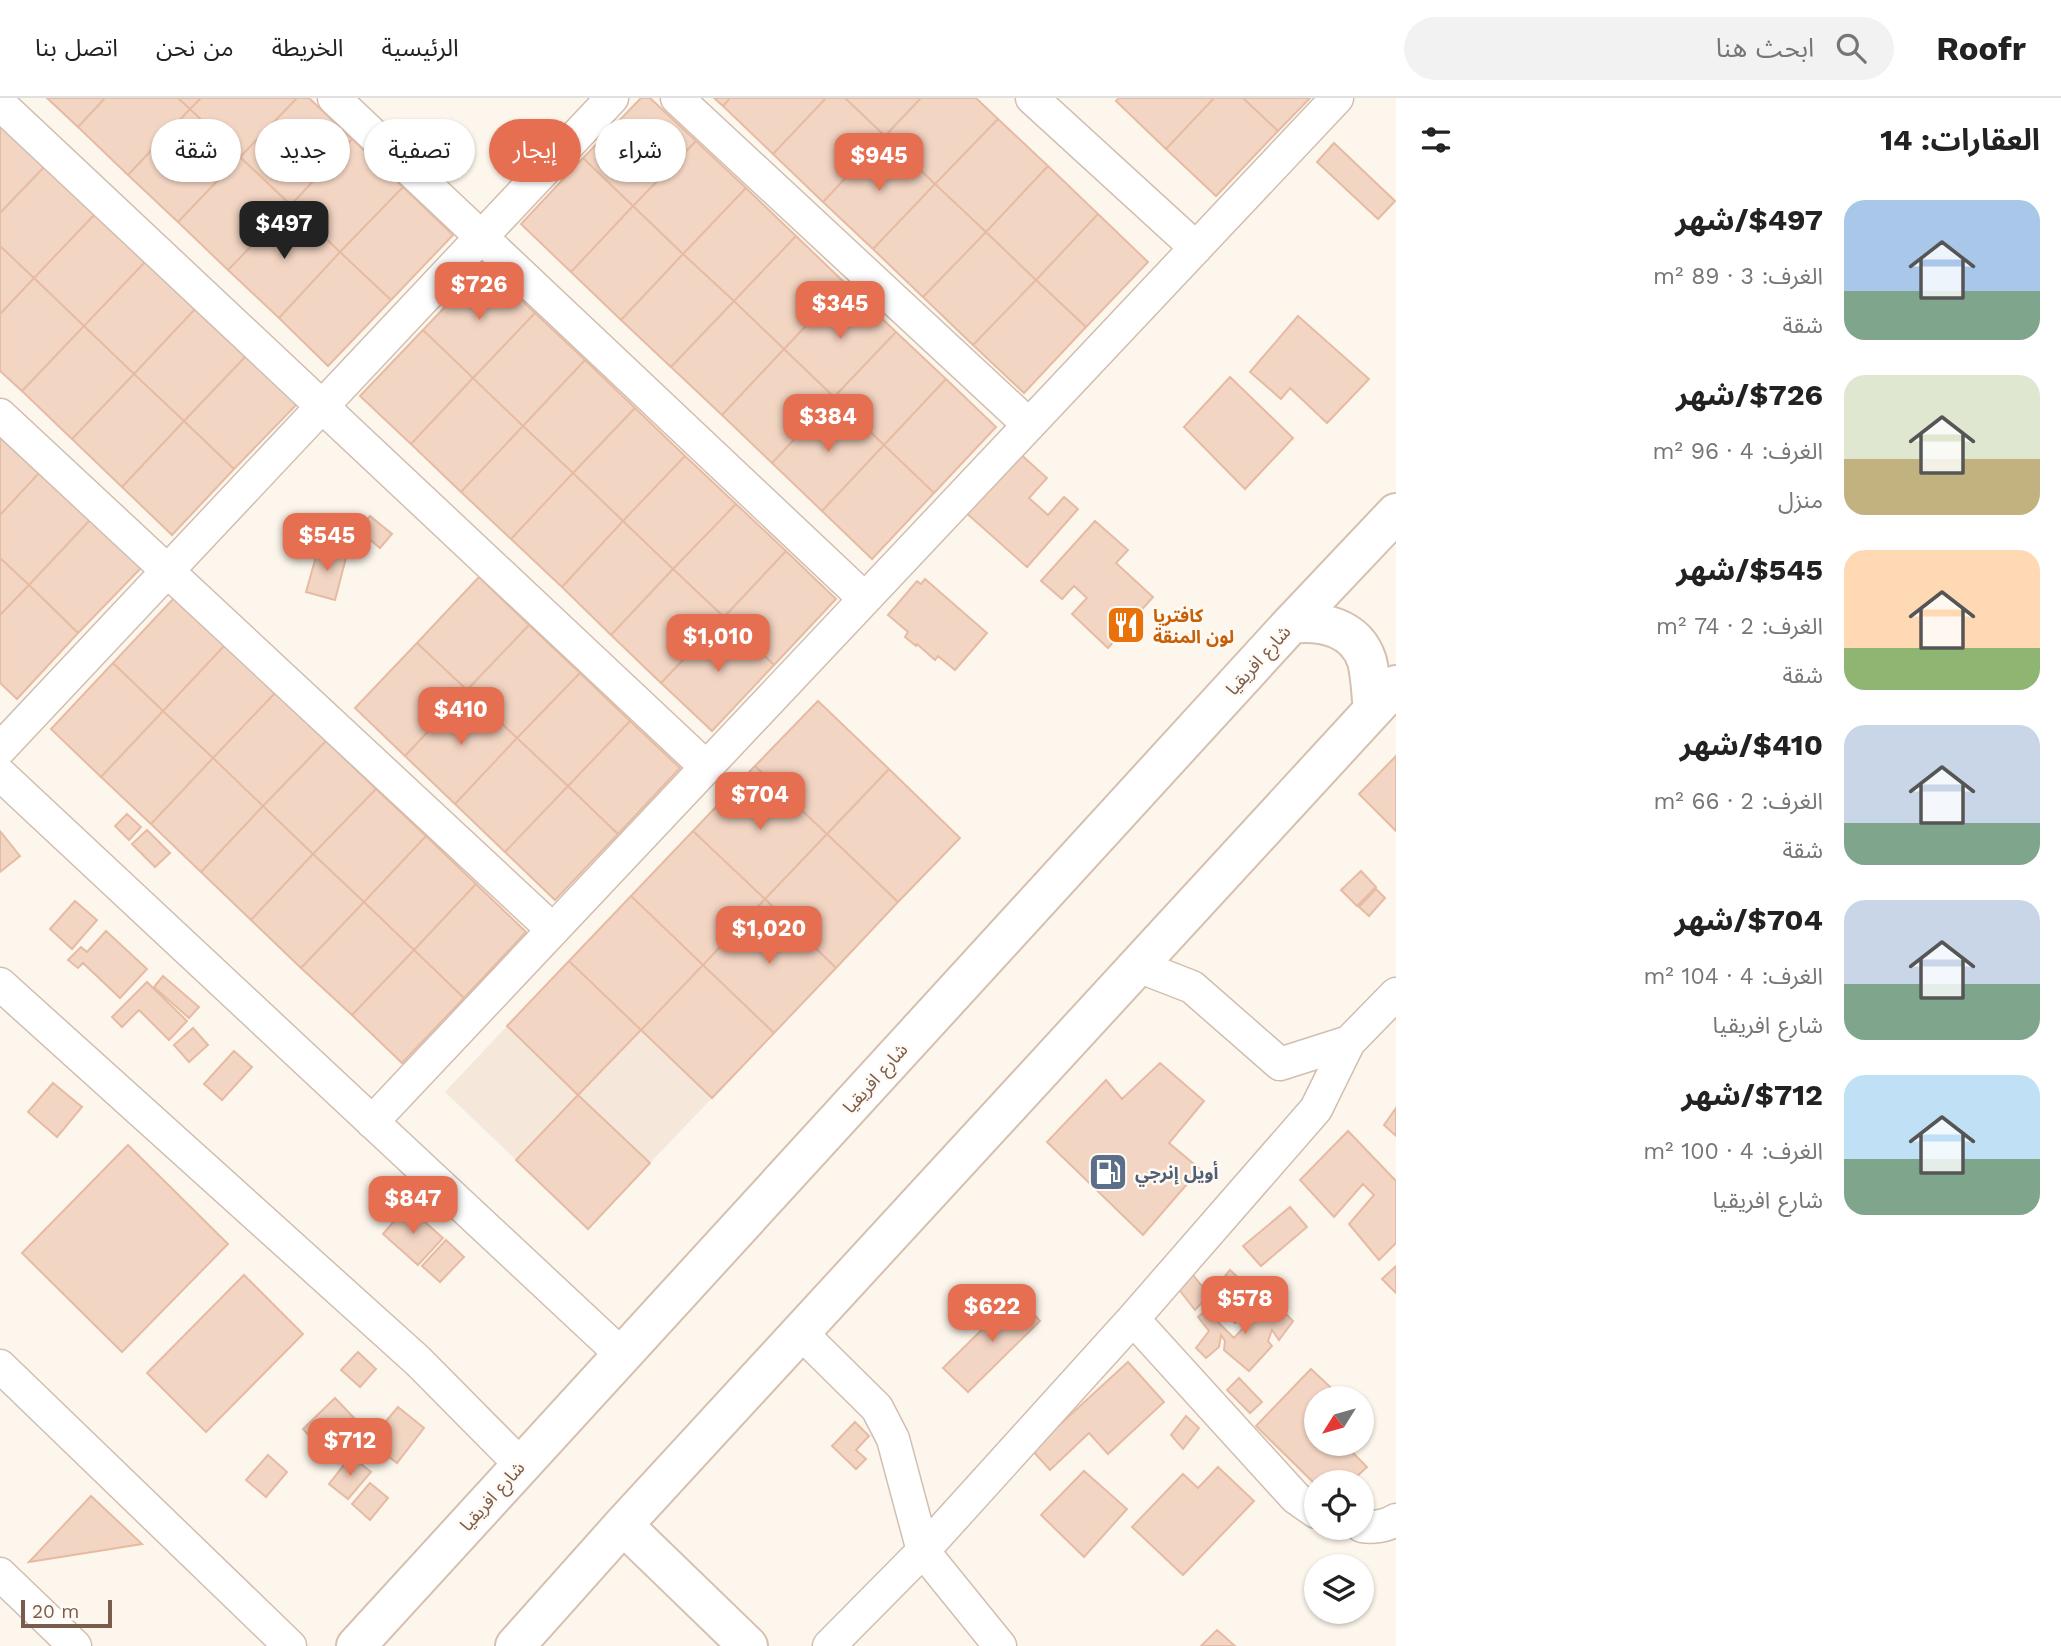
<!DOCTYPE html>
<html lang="ar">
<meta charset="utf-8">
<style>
body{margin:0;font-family:"Work Sans","Noto Sans Arabic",sans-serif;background:#f2f2f2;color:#222;direction:rtl;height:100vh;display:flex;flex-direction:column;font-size:26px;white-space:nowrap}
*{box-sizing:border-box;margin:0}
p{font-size:23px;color:#767676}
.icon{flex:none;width:38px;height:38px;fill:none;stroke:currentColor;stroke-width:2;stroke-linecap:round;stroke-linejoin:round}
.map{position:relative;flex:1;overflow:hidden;direction:ltr}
.details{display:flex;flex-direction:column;background:#fff;width:665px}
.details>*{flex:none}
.guide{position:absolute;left:21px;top:21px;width:665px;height:63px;direction:rtl;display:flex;gap:14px}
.needle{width:46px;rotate:233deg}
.tools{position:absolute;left:1304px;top:1288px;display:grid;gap:14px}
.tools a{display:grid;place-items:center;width:70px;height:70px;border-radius:50%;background:#fff;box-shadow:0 2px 5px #0004;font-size:35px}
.scale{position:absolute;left:21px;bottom:18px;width:91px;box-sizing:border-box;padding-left:7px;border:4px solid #7a5c4d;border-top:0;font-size:19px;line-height:24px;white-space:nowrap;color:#7a5c4d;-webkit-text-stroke:5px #fffaf3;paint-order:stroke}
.price{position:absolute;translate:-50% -60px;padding:0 16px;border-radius:14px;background:#e76f51;color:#fff;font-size:23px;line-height:46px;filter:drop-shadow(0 2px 4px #0008)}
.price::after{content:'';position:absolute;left:50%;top:42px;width:21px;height:16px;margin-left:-10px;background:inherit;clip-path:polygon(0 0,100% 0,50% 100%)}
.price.on{background:#222;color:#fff}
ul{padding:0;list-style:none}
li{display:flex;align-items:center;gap:21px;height:175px;padding:0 21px}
li span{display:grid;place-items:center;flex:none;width:196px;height:140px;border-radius:21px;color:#555}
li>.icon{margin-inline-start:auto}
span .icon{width:84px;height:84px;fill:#fffc;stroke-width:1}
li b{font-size:30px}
h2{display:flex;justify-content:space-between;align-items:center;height:84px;padding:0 21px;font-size:30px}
.tag{padding:0 24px;border-radius:32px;background:#fff;box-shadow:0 2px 5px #0004;font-size:24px;line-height:63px}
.tag.on{background:#e76f51;color:#fff}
header{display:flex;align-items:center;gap:42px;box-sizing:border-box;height:98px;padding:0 35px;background:#fff;border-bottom:2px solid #e0e0e0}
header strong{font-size:33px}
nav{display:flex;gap:38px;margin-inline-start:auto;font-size:24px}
.search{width:490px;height:63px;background:#f2f2f2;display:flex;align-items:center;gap:18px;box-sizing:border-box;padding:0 24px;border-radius:38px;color:#767676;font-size:26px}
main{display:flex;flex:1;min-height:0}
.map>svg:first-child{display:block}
.residential{fill:#f5e8da}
.building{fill:#f3d5c3;stroke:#e6bba3;stroke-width:2}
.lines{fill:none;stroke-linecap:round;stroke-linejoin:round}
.street-casing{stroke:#d1beb0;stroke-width:35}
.secondary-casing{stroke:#d6c0b0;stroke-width:42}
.street{stroke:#fff;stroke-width:32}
.secondary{stroke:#fff;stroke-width:38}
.labels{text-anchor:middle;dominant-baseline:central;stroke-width:5;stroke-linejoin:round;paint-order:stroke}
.food-label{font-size:18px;font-weight:bold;fill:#c56008;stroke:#fffaf3;text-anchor:start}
.street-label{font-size:18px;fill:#7a5c4d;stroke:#fffaf3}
.service-label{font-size:18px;font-weight:bold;fill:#4e5e75;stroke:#fffaf3;text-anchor:start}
</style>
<header>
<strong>Roofr</strong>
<div class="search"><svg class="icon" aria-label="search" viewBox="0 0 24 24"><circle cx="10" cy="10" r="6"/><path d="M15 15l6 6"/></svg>ابحث هنا</div>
<nav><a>الرئيسية</a><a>الخريطة</a><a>من نحن</a><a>اتصل بنا</a></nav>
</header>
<main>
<section class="details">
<h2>العقارات: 14<svg class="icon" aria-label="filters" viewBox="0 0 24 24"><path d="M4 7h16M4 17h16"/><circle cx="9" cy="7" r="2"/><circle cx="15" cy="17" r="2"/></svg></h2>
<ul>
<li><span style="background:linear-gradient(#a9c7e8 65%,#7fa58c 0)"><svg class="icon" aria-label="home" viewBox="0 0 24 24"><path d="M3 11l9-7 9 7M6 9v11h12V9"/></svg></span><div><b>$497/شهر</b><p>الغرف: 3 · 89 m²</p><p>شقة</p></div></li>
<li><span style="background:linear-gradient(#dfe7d0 60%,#c2b280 0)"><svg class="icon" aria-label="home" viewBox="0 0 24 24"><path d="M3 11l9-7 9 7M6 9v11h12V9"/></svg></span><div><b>$726/شهر</b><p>الغرف: 4 · 96 m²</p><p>منزل</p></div></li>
<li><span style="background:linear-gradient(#ffd9b3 70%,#8fb573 0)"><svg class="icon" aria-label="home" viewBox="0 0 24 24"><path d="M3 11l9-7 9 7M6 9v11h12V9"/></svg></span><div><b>$545/شهر</b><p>الغرف: 2 · 74 m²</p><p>شقة</p></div></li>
<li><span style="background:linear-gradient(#c9d6e8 70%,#7fa58c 0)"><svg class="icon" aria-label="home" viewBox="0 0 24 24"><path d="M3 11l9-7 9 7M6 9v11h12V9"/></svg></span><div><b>$410/شهر</b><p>الغرف: 2 · 66 m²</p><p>شقة</p></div></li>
<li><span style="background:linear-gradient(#c9d6e8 60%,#7fa58c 0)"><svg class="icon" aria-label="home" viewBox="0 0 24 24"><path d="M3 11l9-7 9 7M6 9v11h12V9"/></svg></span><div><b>$704/شهر</b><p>الغرف: 4 · 104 m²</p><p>شارع افريقيا</p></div></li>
<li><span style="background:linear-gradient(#bfe0f5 60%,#7fa58c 0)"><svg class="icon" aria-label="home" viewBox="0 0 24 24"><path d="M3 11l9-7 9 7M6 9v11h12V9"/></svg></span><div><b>$712/شهر</b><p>الغرف: 4 · 100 m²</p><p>شارع افريقيا</p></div></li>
</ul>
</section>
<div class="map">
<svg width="1396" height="1548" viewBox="0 0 1396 1548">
<rect width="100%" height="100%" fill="#fdf6ec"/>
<!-- residential -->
<path class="residential" d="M507,928L578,997L641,932L712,1000L650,1065L578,997L516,1062L445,994Z"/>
<!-- building -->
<path class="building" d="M47,0H105L78,29Z
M105,0H178L190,11L128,77L78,29Z
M178,0H201L190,11Z
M201,0H297L240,59L190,11Z
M297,0H309L352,41L291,107L240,59Z
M641,0H650L696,43L633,108L583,60Z
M714,0H730L723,8Z
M730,0H826L773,56L723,8Z
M826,0H845L885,38L823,104L773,56Z
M845,0H921L885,38Z
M921,0H976L998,21L935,86L885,38Z
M1119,0H1214L1166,51L1116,3Z
M1214,0H1243L1278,33L1216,98L1166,51Z
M1243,0H1310L1278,33Z
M190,11L240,59L178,124L128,77Z
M998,21L1048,68L986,134L935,86Z
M0,23L46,67L0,115Z
M885,38L935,86L873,151L823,104Z
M352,41L403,89L340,154L291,107Z
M696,43L746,90L683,156L633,108Z
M1334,45L1395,103L1378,121L1317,64Z
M240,59L291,107L228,172L178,124Z
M583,60L633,108L571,174L521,126Z
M46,67L96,115L34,180L0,148V115Z
M1048,68L1098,116L1036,182L986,134Z
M935,86L986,134L923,199L873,151Z
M403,89L453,137L391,202L340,154Z
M746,90L796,138L734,203L683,156Z
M291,107L340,154L279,220L228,172Z
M633,108L683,156L621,222L571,174Z
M96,115L146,163L84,228L34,180Z
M1098,116L1148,164L1086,229L1036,182Z
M986,134L1036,182L973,247L923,199Z
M796,138L846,186L784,251L734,203Z
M0,148L34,180L0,216Z
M340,154L391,202L328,268L279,220Z
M683,156L734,203L671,269L621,222Z
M146,163L196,210L134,276L84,228Z
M485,167L535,215L473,280L423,232Z
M34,180L84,228L22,293L0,273V216Z
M1036,182L1086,229L1024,295L973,247Z
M846,186L896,234L834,299L784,251Z
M734,203L784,251L722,317L671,269Z
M196,210L246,258L184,323L134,276Z
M535,215L585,262L523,328L473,280Z
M1298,218L1369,281L1327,325L1290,290L1281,301L1250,274Z
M84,228L134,276L72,341L22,293Z
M423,232L473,280L411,346L360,298Z
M896,234L946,281L884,347L834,299Z
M784,251L834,299L772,365L722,317Z
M246,258L297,306L234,371L184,323Z
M585,262L635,310L573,375L523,328Z
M134,276L184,323L122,389L72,341Z
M1230,279L1293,340L1245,391L1184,329Z
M473,280L523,328L461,394L411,346Z
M946,281L996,329L934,395L884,347Z
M834,299L884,347L822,413L772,365Z
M635,310L685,358L623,423L573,375Z
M184,323L234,371L172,437L122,389Z
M523,328L573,375L511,441L461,394Z
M0,335L40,374L0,417Z
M884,347L934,395L872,461L822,413Z
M1017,353L1047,380L1029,400L1048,417L1064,399L1078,411L1027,469L964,413Z
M685,358L736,406L673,471L623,423Z
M40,374L90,422L29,487L0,460V417Z
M573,375L623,423L562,489L511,441Z
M736,406L786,453L724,519L673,471Z
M370,418L392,436L380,450L359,432Z
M90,422L141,470L78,535L29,487Z
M623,423L673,471L611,537L562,489Z
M1095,423L1128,452L1116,465L1153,499L1108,550L1072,516L1087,500L1074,488L1062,501L1041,483Z
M319,448L347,456L335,502L306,494Z
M786,453L836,501L774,567L724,519Z
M0,460L29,487L0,517Z
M673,471L724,519L661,585L611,537Z
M479,479L529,527L467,592L417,545Z
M925,481L987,535L955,572L938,558L935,562L917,546L916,548L905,539L908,534L888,517L917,483L921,486Z
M29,487L78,535L17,601L0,585V517Z
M175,499L225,547L163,613L113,565Z
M724,519L774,567L712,633L661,585Z
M529,527L580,575L517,640L467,592Z
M417,545L467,592L405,658L355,610Z
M225,547L275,595L213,660L163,613Z
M113,565L163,613L101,679L51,631Z
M580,575L630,623L568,688L517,640Z
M467,592L517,640L455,706L405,658Z
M275,595L326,643L263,708L213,660Z
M818,603L889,671L827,736L755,668Z
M163,613L213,660L151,726L101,679Z
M630,623L680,670L618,736L568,688Z
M517,640L568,688L505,754L455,706Z
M326,643L376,691L313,756L263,708Z
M1396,658V733L1359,696Z
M213,660L263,708L201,774L151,726Z
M755,668L827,736L765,801L693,733Z
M889,671L960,740L898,804L827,736Z
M568,688L618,736L555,802L505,754Z
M376,691L426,738L364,804L313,756Z
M263,708L313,756L251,822L201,774Z
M127,716L141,729L129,742L115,728Z
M147,732L170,755L155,769L132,746Z
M0,733L20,758L0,774Z
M693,733L765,801L703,867L631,798Z
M827,736L898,804L836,870L765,801Z
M426,738L476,786L414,852L364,804Z
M313,756L364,804L301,870L251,822Z
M1361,773L1376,789L1357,808L1341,792Z
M476,786L526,834L464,900L414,852Z
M1376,791L1385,800L1369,818L1359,809Z
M631,798L703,867L641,932L569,863Z
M765,801L836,870L774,935L703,867Z
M75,803L97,822L72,851L50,831Z
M364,804L414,852L352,917L301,870Z
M106,833L147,871L120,900L83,865L78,870L68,862L81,849L87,854Z
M414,852L464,900L402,965L352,917Z
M569,863L641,932L578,997L507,928Z
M703,867L774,935L712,1000L641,932Z
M163,878L199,909L189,920L154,889Z
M147,884L187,923L169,942L139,912L122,929L112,919Z
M193,930L208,947L189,964L174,947Z
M234,953L252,969L222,1002L204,986Z
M1160,965L1204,1003L1169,1045L1200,1071L1143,1137L1047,1044L1106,982L1122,1001Z
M53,985L82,1009L57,1039L28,1014Z
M578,997L650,1065L588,1131L516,1062Z
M1396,1010V1038L1384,1027Z
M1348,1033L1396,1083V1145L1379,1162L1349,1126L1374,1097L1363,1086L1334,1119L1300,1082Z
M128,1047L228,1146L122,1254L22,1155Z
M407,1108L443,1140L418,1167L383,1136Z
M1290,1109L1307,1129L1261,1168L1243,1148Z
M446,1142L464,1159L440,1184L422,1168Z
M1396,1168V1195L1382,1181Z
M1230,1172L1259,1199L1235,1225L1209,1197Z
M244,1177L303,1236L206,1334L147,1275Z
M1193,1177L1209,1197L1195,1212L1177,1189Z
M1017,1197L1040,1223L968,1294L943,1270Z
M1259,1199L1278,1221L1284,1214L1293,1223L1279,1242L1272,1232L1268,1243L1272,1248L1249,1273L1224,1252L1225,1243L1221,1237L1219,1249L1206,1260L1196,1250L1209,1233L1198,1219L1206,1212L1234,1240L1258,1214L1254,1205Z
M358,1254L376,1271L360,1289L341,1272Z
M1128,1264L1164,1304L1108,1356L1089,1335L1050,1372L1032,1352Z
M1311,1271L1342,1300H1316V1346H1349L1347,1349L1367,1369L1351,1384H1316V1387L1256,1328Z
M1239,1280L1262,1304L1250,1315L1227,1292Z
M335,1300L356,1322L323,1353L303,1331Z
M398,1309L424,1330L397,1365L364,1339L376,1323L382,1328Z
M1186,1318L1199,1330L1183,1351L1171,1337Z
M1362,1319L1368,1326L1362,1333Z
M855,1324L869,1338L856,1352L866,1361L856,1371L832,1348Z
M268,1357L287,1374L266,1399L246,1382Z
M351,1358L371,1374L348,1401L329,1386Z
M1218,1369L1254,1403L1183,1477L1132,1429L1183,1376L1198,1390Z
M1084,1373L1127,1411L1084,1459L1041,1417Z
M370,1385L388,1400L370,1422L352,1406Z
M91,1398L142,1446L29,1464Z
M1217,1532L1235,1548H1201Z"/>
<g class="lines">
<!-- street casing -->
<g class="street-casing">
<path id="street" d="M334,0L865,501
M677,0L1029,327
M1032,0L1196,150
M0,6L706,669
M0,317L553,832
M0,651L612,0
M0,676L622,1257
M1138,868L1192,889L1280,966L1349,944
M0,886L418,1263L521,1367
M372,1024L1337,0
M1133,1221L1296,1400L1316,1414
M800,1234L877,1310L893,1341L923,1453L1000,1548
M0,1268L290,1548
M1362,1428C1373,1430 1386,1428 1396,1422
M0,1476L75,1548
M829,1548L923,1453L1133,1221L1316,1011L1349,944L1396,896"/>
</g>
<!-- secondary casing -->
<g class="secondary-casing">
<path id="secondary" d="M1291,526C1321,522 1356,529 1367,563C1371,579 1371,596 1373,612
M623,1427L748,1548
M356,1548L1291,526L1396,415
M515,1548L623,1427L1396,587"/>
</g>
<!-- street -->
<use href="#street" class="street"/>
<!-- secondary -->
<use href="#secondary" class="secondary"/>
</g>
<!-- icons -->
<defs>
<g id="restaurant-square" transform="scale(2.0125)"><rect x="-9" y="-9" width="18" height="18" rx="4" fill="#e8710a" stroke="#fffaf3"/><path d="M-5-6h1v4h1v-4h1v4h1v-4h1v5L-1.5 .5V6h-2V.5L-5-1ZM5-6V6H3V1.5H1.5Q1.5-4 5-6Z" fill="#fff"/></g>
<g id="fuel-square" transform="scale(2.0125)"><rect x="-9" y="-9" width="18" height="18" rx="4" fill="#5c6f8a" stroke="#fffaf3"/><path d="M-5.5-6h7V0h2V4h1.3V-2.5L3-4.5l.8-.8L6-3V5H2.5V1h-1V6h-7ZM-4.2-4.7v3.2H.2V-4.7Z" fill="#fff"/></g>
</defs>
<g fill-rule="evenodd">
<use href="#restaurant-square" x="1126" y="527"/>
<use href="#fuel-square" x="1108" y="1074"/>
</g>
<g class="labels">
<!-- food labels -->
<g class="food-label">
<text x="1153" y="517">كافتريا<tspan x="1153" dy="21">لون المنقة</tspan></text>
</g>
<!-- street labels -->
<g class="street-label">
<text transform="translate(1258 562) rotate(-48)">شارع افريقيا</text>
<text transform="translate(875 980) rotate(-48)">شارع افريقيا</text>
<text transform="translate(492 1398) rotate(-48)">شارع افريقيا</text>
</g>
<!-- service labels -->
<g class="service-label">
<text x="1135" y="1074">أويل إنرجي</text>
</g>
</g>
</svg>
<div class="tools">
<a><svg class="needle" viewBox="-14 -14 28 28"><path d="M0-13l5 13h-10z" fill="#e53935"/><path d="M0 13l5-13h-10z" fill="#767676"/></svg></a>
<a><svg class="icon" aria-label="locate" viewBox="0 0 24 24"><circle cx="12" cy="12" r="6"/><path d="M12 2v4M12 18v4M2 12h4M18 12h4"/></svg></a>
<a><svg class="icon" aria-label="layers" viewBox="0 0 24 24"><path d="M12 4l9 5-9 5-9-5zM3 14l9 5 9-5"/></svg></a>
</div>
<div class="scale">20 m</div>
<b class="price" style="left:879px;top:95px">$945</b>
<b class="price on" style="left:284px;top:163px">$497</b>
<b class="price" style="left:479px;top:224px">$726</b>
<b class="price" style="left:840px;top:243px">$345</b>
<b class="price" style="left:828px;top:356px">$384</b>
<b class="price" style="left:327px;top:475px">$545</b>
<b class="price" style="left:718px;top:576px">$1,010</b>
<b class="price" style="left:461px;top:649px">$410</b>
<b class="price" style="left:760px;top:734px">$704</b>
<b class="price" style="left:769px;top:868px">$1,020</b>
<b class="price" style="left:413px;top:1138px">$847</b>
<b class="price" style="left:1245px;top:1238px">$578</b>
<b class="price" style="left:992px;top:1246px">$622</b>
<b class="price" style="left:350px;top:1380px">$712</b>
<div class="guide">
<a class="tag">شراء</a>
<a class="tag on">إيجار</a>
<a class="tag">تصفية</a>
<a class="tag">جديد</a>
<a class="tag">شقة</a>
</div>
</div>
</main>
